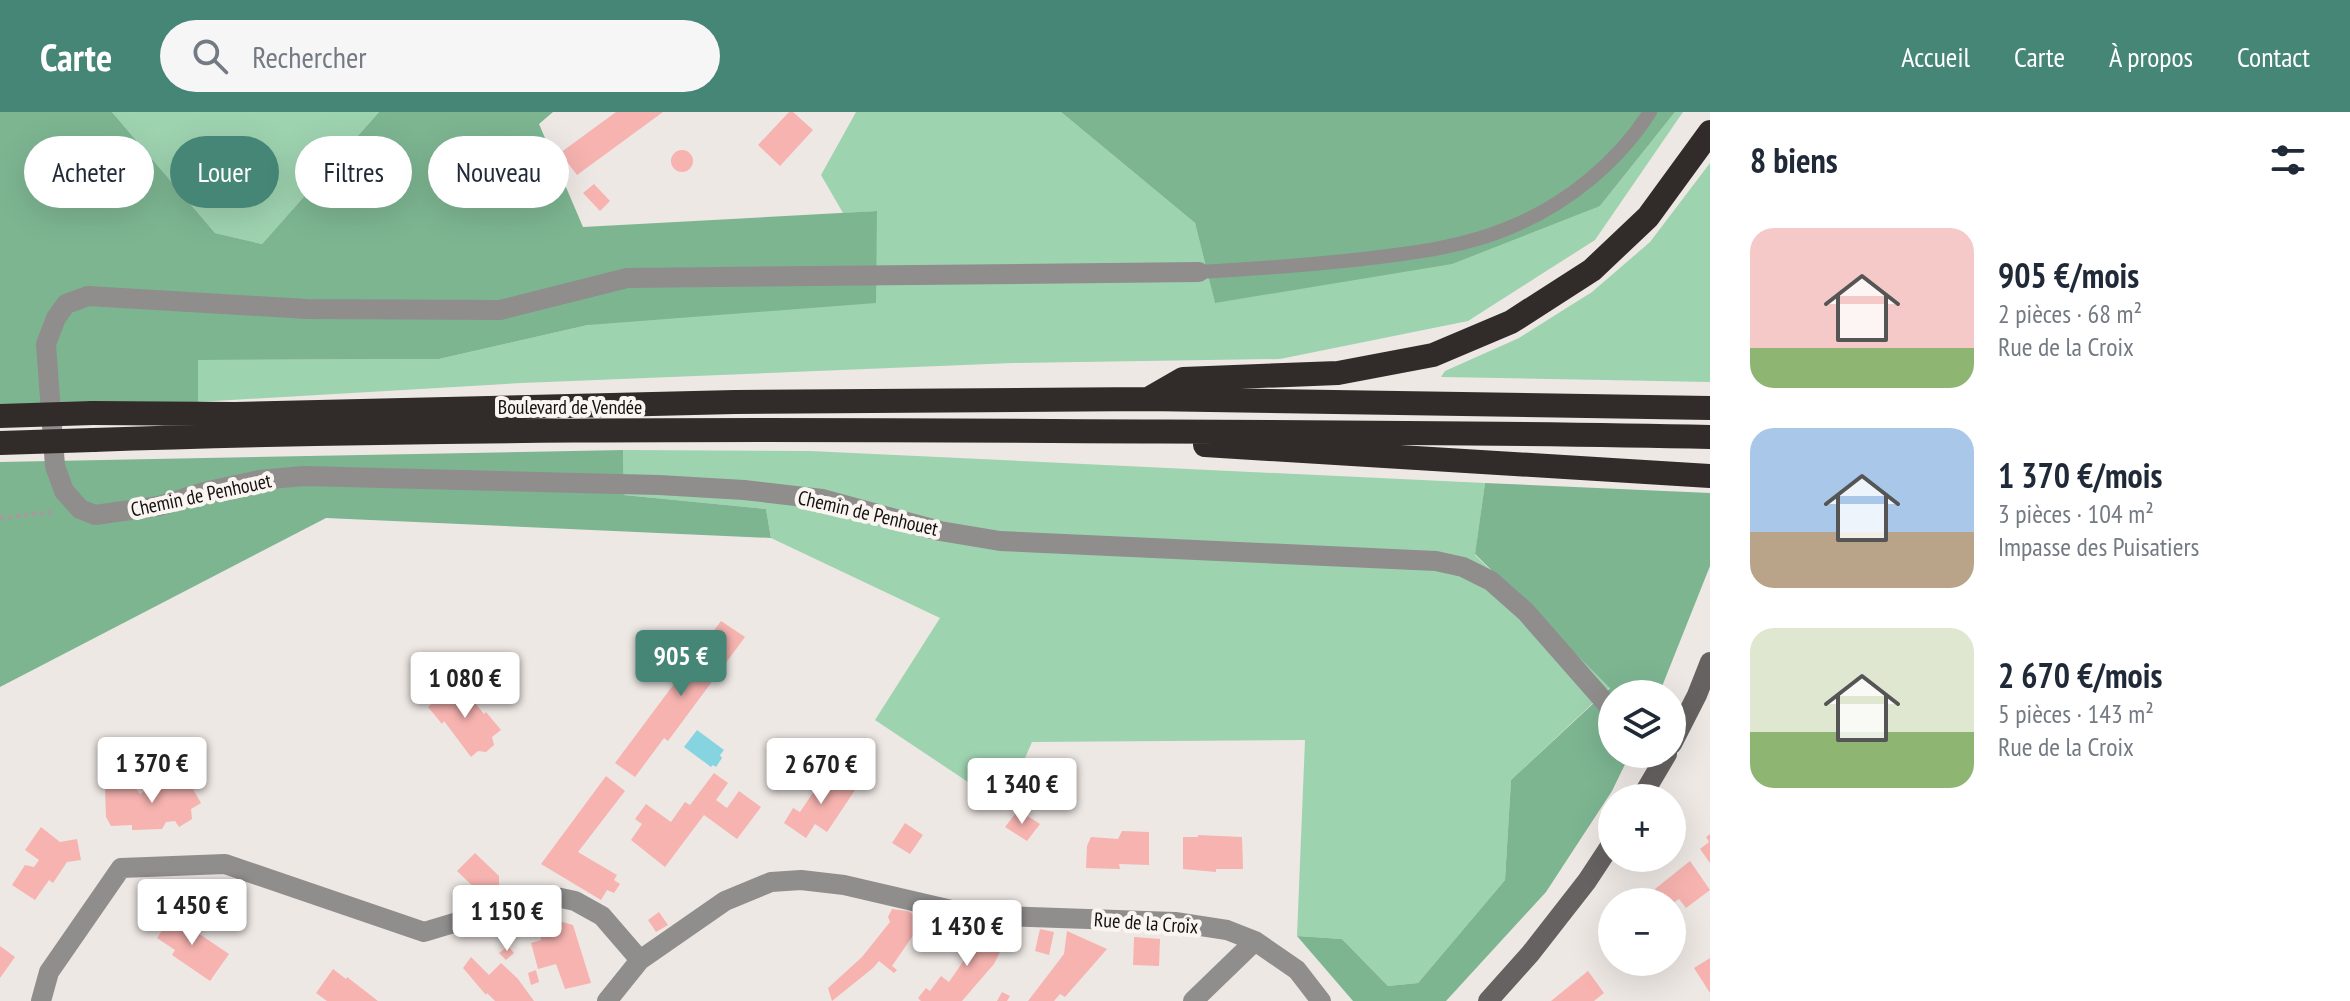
<!DOCTYPE html>
<html lang="fr">
<meta charset="utf-8">
<style>
body{margin:0;font-family:"PT Sans Narrow",sans-serif;background:#f6f6f7;color:#1f2937;height:100vh;display:flex;flex-direction:column;font-size:30px;white-space:nowrap}
*{box-sizing:border-box;margin:0}
p{font-size:26px;color:#747a83}
.icon{flex:none;width:44px;height:44px;fill:none;stroke:currentColor;stroke-width:2;stroke-linecap:round;stroke-linejoin:round}
.map{position:relative;flex:1;overflow:hidden}
.details{display:flex;flex-direction:column;background:#fff;width:640px}
.details>*{flex:none}
.hud{position:absolute;left:24px;top:24px;width:760px;height:72px;display:flex;gap:16px}
.fabs{position:absolute;left:1598px;top:568px;display:grid;gap:16px}
.fabs a{display:grid;place-items:center;width:88px;height:88px;border-radius:50%;background:#fff;box-shadow:0 8px 32px #0002;font-size:40px}
.price{position:absolute;translate:-50% -68px;padding:0 18px;border-radius:8px;background:#fff;color:#222;font-size:26px;line-height:52px;filter:drop-shadow(0 2px 4px #0008)}
.price::after{content:'';position:absolute;left:50%;top:48px;width:24px;height:18px;margin-left:-12px;background:inherit;clip-path:polygon(0 0,100% 0,50% 100%)}
.price.active{background:#458677;color:#fff}
ul{padding:0;list-style:none}
li{display:flex;align-items:center;gap:24px;height:200px;padding:0 40px}
li span{display:grid;place-items:center;flex:none;width:224px;height:160px;border-radius:24px;color:#555}
li>.icon{margin-inline-start:auto}
span .icon{width:96px;height:96px;fill:#fffc;stroke-width:1}
li b{font-size:34px}
h2{display:flex;justify-content:space-between;align-items:center;height:96px;padding:0 40px;font-size:34px}
.pill{padding:0 28px;border-radius:36px;background:#fff;box-shadow:0 8px 32px #0002;font-size:28px;line-height:72px}
.pill.active{background:#458677;color:#fff}
header{display:flex;align-items:center;gap:48px;box-sizing:border-box;height:112px;padding:0 40px;background:#458677;color:#fff}
header strong{font-size:38px}
nav{display:flex;gap:44px;margin-inline-start:auto;font-size:28px}
.search{width:560px;height:72px;background:#f6f6f7;display:flex;align-items:center;gap:20px;box-sizing:border-box;padding:0 28px;border-radius:44px;color:#747a83;font-size:30px}
main{display:flex;flex:1;min-height:0}
.map>svg:first-child{display:block}
.green{fill:#9ed3b0}
.forest{fill:#7db591}
.water{fill:#87d4e1}
.building{fill:#f6b3b0}
.lines{fill:none;stroke-linecap:round;stroke-linejoin:round}
.path{stroke:#a29d9a;stroke-width:5;stroke-dasharray:4 4;stroke-linecap:butt}
.lane{stroke:#908d8d;stroke-width:14}
.street{stroke:#908d8d;stroke-width:20}
.secondary{stroke:#666261;stroke-width:20}
.highway{stroke:#312b2a;stroke-width:24}
.highway-bridge{stroke:#312b2a;stroke-width:24}
.labels{text-anchor:middle;dominant-baseline:central;stroke-width:8;stroke-linejoin:round;paint-order:stroke}
.street-label{font-size:20px;fill:#141211;stroke:#fbf5f2}
</style>
<header>
<strong>Carte</strong>
<div class="search"><svg class="icon" aria-label="search" viewBox="0 0 24 24"><circle cx="10" cy="10" r="6"/><path d="M15 15l6 6"/></svg>Rechercher</div>
<nav><a>Accueil</a><a>Carte</a><a>À propos</a><a>Contact</a></nav>
</header>
<main>
<div class="map">
<svg width="1710" height="889" viewBox="0 0 1710 889">
<rect width="100%" height="100%" fill="#eee8e4"/>
<!-- green -->
<path class="green" d="M112,0H379L262,132L215,121Z
M856,0H1061L1195,111L1215,190L1600,94L1675,0H1683L1595,128L1468,209L1280,247L1013,251L522,271L198,290V248L439,247L588,213L877,99L843,101L821,63Z
M1710,51V270L1441,265L1445,259L1519,226L1592,180L1650,130Z
M623,338L810,339L1485,371L1475,443L1610,575L1511,668L1505,768L1418,871L1388,874L1342,827L1297,824L1305,628L1032,630L1004,694L875,608L940,506L771,426L766,397L624,383Z"/>
<!-- forest -->
<path class="forest" d="M0,0H112L215,121L262,132L379,0H553L539,12L583,115L877,99L876,191L588,213L439,247L198,248V290L0,294Z
M1061,0H1675L1600,94L1452,152L1215,191L1195,111Z
M623,338L624,383L766,397L771,426L326,406L0,575V350Z
M1485,371L1710,381V454L1659,582H1612V642H1630L1612,679L1546,780L1446,889H1353L1297,824L1342,827L1388,874L1418,871L1505,768L1511,668L1610,576L1475,442Z"/>
<!-- water -->
<path class="water" d="M697,618L724,638L720,643L722,646L716,655L713,653L711,655L684,635Z"/>
<!-- building -->
<path class="building" d="M616,0H663L577,63L560,41Z
M789,0H793L813,18L780,54L758,33Z
M671 49a11 11 0 1 1 22 0a11 11 0 1 1-22 0Z
M594,72L610,89L600,99L583,81Z
M721,509L745,525L668,629L664,626L635,665L615,651Z
M457,569L484,602L486,600L501,618L492,625L494,633L486,640L478,639L471,645L444,609L442,612L428,595Z
M183,660L201,691L191,697L192,707L179,715L175,709L166,710L162,717L132,718V713L111,714L106,705L105,676L135,675L140,682L150,675L153,678Z
M827,660L855,678L827,720L815,712L806,726L784,711L793,696L800,700Z
M714,661L728,671L716,688L727,696L739,679L761,695L737,727L704,703L665,755L631,728L642,712L635,707L646,692L671,710L685,690L690,693Z
M606,664L625,679L578,740L617,763L614,768L620,772L614,781L607,778L601,788L541,752Z
M1018,698L1040,712L1027,729L1005,715Z
M905,711L923,723L910,742L892,731Z
M41,715L60,730L77,727L81,748L67,750L53,771L49,768L35,788L12,773L25,753L34,755L39,748L25,738Z
M1122,719L1149,720V753L1119,752L1120,757L1086,756L1087,734L1091,725L1118,727Z
M1710,722V751L1700,737L1709,730L1706,725Z
M1198,723L1242,725L1243,757H1216V760L1183,757V725H1198Z
M475,741L499,764V774L491,782H481L457,759Z
M1690,749L1710,778L1686,796L1679,787L1672,792L1664,790L1655,777Z
M892,797L908,799L923,809L892,854L897,858L894,861L879,849L873,856L832,889L828,876L862,845L890,810L888,805Z
M174,800L194,813L192,817L229,842L210,869L172,843L175,838L157,826Z
M659,800L668,813L656,820L648,808Z
M539,803L573,813L591,871L565,877L556,852L538,857L531,831L541,828L540,819L529,820L527,805Z
M968,814L983,819L982,822L995,818L1001,838L994,852L962,889H921L918,886L926,876L930,879L941,864L949,870L971,838L960,833Z
M1040,817L1054,820L1049,843L1035,839Z
M1067,819L1107,837L1065,885L1060,882L1054,889H1028L1064,842Z
M1612,819V837L1603,826Z
M1134,825L1160,827L1159,854L1133,853Z
M0,834L15,845L0,866Z
M508,834L514,841L506,848L499,841Z
M471,845L489,863L501,851L518,867L534,889H495L487,881L486,883L463,856Z
M1710,846V881L1694,856Z
M333,857L346,867L347,865L378,889H327L316,881Z
M536,858L539,870L531,873L528,861Z
M1588,859L1604,881L1594,889H1551Z
M1002,880L1010,884L1007,889H997Z"/>
<g class="lines">
<!-- path -->
<path class="path" d="M0,406L55,400"/>
<!-- lane -->
<path class="lane" d="M1199,160C1254,157 1308,153 1363,147C1412,141 1465,135 1511,115C1567,92 1618,50 1650,0"/>
<!-- street -->
<path class="street" d="M1199,160L627,166L500,198L307,197L88,184L66,192L56,206L46,232L55,354L64,379L80,397L95,403L159,394L204,380L259,368L304,364L659,373L744,378L822,387L940,419L1000,429L1436,449L1463,455L1491,469L1526,500L1612,598
M41,889L49,860L121,756L225,752L424,820L547,783L575,789L602,804L640,848
M607,889L640,848L725,789L771,770L801,768L844,773L973,803L1175,810L1227,818L1255,829L1297,858L1321,889
M1193,889L1255,829"/>
<!-- secondary -->
<path class="secondary" d="M1672,632L1697,583L1710,550
M1641,686L1667,642
M1488,889L1530,842L1587,769L1612,731"/>
<!-- highway -->
<path class="highway" d="M1150,286L1183,267L1338,261L1433,243L1511,210L1592,158L1648,105L1710,20
M93,301L235,302L735,290L1148,287L1710,296
M93,328C413,317 733,317 1052,319C1271,320 1491,320 1710,325
M1205,333L1710,364"/>
<!-- highway-bridge -->
<path class="highway-bridge" d="M0,304L93,301
M0,331L93,328"/>
</g>
<g class="labels">
<!-- street labels -->
<g class="street-label">
<text x="570" y="295">Boulevard de Vendée</text>
<text transform="translate(201 383) rotate(-12)">Chemin de Penhouet</text>
<text transform="translate(868 401) rotate(13)">Chemin de Penhouet</text>
<text transform="translate(1146 811) rotate(4)">Rue de la Croix</text>
</g>
</g>
</svg>
<div class="fabs">
<a><svg class="icon" aria-label="layers" viewBox="0 0 24 24"><path d="M12 4l9 5-9 5-9-5zM3 14l9 5 9-5"/></svg></a>
<a>+</a>
<a>−</a>
</div>
<b class="price active" style="left:681px;top:586px">905 €</b>
<b class="price" style="left:465px;top:608px">1 080 €</b>
<b class="price" style="left:152px;top:693px">1 370 €</b>
<b class="price" style="left:821px;top:694px">2 670 €</b>
<b class="price" style="left:1022px;top:714px">1 340 €</b>
<b class="price" style="left:192px;top:835px">1 450 €</b>
<b class="price" style="left:507px;top:841px">1 150 €</b>
<b class="price" style="left:967px;top:856px">1 430 €</b>
<div class="hud">
<a class="pill">Acheter</a>
<a class="pill active">Louer</a>
<a class="pill">Filtres</a>
<a class="pill">Nouveau</a>
</div>
</div>
<section class="details">
<h2>8 biens<svg class="icon" aria-label="filters" viewBox="0 0 24 24"><path d="M4 7h16M4 17h16"/><circle cx="9" cy="7" r="2"/><circle cx="15" cy="17" r="2"/></svg></h2>
<ul>
<li><span style="background:linear-gradient(#f6c9c9 75%,#8fb573 0)"><svg class="icon" aria-label="home" viewBox="0 0 24 24"><path d="M3 11l9-7 9 7M6 9v11h12V9"/></svg></span><div><b>905 €/mois</b><p>2 pièces · 68 m²</p><p>Rue de la Croix</p></div></li>
<li><span style="background:linear-gradient(#a9c7e8 65%,#b9a48a 0)"><svg class="icon" aria-label="home" viewBox="0 0 24 24"><path d="M3 11l9-7 9 7M6 9v11h12V9"/></svg></span><div><b>1 370 €/mois</b><p>3 pièces · 104 m²</p><p>Impasse des Puisatiers</p></div></li>
<li><span style="background:linear-gradient(#dfe7d0 65%,#8fb573 0)"><svg class="icon" aria-label="home" viewBox="0 0 24 24"><path d="M3 11l9-7 9 7M6 9v11h12V9"/></svg></span><div><b>2 670 €/mois</b><p>5 pièces · 143 m²</p><p>Rue de la Croix</p></div></li>
</ul>
</section>
</main>
